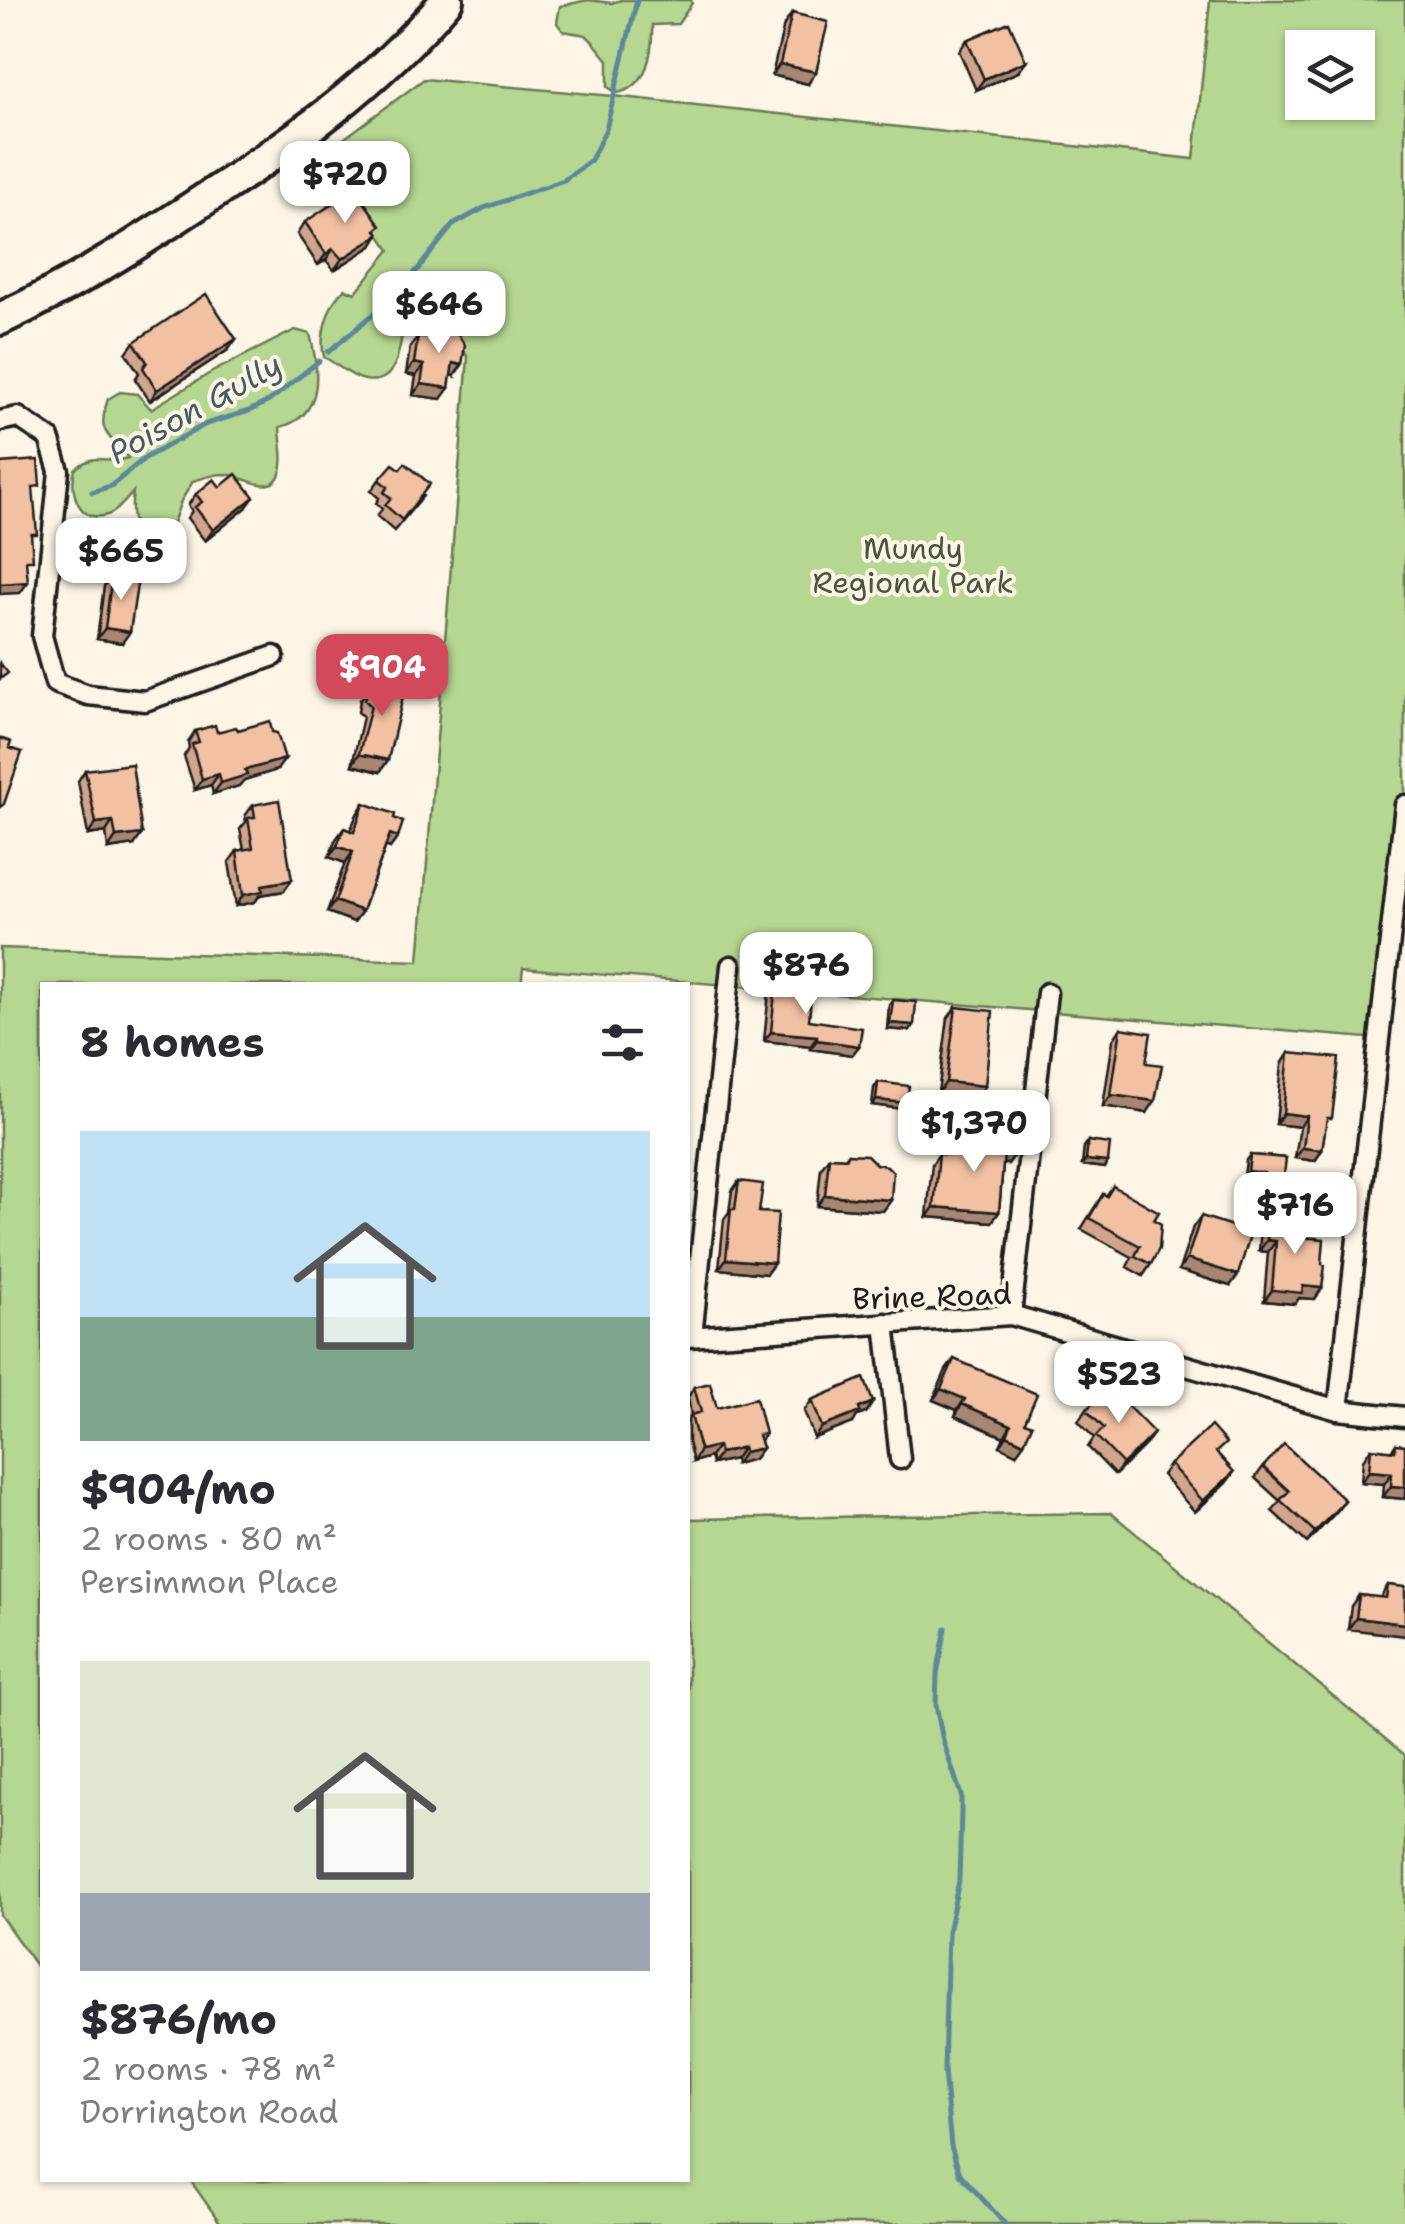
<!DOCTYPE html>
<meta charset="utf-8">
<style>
body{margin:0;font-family:"Shantell Sans",sans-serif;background:#f7f7f7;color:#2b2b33;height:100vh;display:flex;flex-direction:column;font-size:38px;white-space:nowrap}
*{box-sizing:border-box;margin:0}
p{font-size:32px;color:#7c7c81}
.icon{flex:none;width:55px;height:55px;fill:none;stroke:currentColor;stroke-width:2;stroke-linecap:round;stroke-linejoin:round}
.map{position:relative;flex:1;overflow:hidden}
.sheet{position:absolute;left:40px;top:982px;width:650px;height:1200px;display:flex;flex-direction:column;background:#fff;border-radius:0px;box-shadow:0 2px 8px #0004}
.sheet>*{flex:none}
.fabs{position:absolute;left:1285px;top:30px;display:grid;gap:20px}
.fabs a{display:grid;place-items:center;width:90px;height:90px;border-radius:0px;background:#fff;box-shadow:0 2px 8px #0004;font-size:50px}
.price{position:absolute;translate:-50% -85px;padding:0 22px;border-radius:20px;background:#fff;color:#222;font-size:32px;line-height:65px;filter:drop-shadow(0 2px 5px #0008)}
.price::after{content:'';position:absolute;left:50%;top:60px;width:30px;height:22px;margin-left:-15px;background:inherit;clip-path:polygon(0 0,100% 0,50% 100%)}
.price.on{background:#d1495b;color:#fff}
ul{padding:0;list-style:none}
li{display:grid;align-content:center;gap:20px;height:530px;padding:0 40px}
li span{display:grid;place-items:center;height:310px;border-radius:0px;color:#555}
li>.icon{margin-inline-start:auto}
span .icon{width:180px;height:180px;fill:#fffc;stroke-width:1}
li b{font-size:42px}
h2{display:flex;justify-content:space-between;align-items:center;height:120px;padding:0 40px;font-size:42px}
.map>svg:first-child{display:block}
.green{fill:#b6d791;stroke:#697a56;stroke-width:2.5;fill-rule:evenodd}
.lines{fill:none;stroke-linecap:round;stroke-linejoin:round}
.stream{stroke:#5d8897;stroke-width:5}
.minor-casing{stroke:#1c1c1c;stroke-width:25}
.primary-casing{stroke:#1c1c1c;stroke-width:38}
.minor{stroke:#fcf5e5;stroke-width:18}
.primary{stroke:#fcf5e5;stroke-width:30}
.wall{fill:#d0a58c;stroke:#1c1c1c;stroke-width:2.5}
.shaded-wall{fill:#a98672;stroke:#1c1c1c;stroke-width:2.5}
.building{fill:#f2c0a3;stroke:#1c1c1c;stroke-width:2.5}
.labels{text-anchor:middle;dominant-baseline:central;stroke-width:8;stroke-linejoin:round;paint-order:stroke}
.park-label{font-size:30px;fill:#4a543f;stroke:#fcf5e5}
.street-label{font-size:30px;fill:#1c1c1c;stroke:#fcf5e5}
.water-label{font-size:32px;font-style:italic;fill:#425b64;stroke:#fcf5e5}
</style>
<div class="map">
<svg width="1405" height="2224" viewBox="0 0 1405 2224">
<rect width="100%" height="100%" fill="#fcf5e5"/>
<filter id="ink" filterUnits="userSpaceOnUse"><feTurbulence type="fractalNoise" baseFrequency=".01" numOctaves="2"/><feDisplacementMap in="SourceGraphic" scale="20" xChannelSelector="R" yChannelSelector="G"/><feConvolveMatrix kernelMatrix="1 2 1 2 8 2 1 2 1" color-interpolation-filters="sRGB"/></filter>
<g filter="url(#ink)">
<!-- green -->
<path class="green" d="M588,0L612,3L621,0H691L692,3L678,24L652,25C653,52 648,88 617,93L608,87V60L594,43L586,35L563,31L557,23L560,6Z
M1210,0H1405V805L1379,1039L523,968L521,985H42V1974L0,1915V948L419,961L468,357L424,296C420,299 414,302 411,306C396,326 408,387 365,380C350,377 337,364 324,357C319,336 328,302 345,289L355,293L390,250L322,155L424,79L613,96L1194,159ZM1302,48H1358V102H1302Z
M295,330L310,334C319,369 325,416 280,427C280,439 284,454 282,466C276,502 245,475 224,474C214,474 203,478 193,481L181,501L169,534L156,542C131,536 130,514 133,492C127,499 119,510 110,514C79,526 69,492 75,469C98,450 106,465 128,458C108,432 96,435 108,399L120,392L137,394L151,409L212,372Z
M1111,1513L1405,1755V2224H221L190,2180H688V1519Z"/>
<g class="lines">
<!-- stream -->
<path class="stream" d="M328,352L398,294L453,225L484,208L564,180L591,160L606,129L637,0
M92,492L111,486L145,458L206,424L249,411L269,401L319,361
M946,1628L937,1674L936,1705L943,1741L961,1795V1812L959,1881L948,1932L944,2070L948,2116L951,2146L960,2174L1005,2224"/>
<!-- minor casing -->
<g class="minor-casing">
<path id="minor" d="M0,421L18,417L49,438L59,471L42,636L55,683L88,695L145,701L274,656
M1011,1315L1047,993
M885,1323L900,1459
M692,1336L731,966
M688,1337L1011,1315L1338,1410L1405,1417
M1338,1410L1405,805"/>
</g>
<!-- primary casing -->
<g class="primary-casing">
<path id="primary" d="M0,319C70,287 134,246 199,203C292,143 374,86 447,0"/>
</g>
<!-- minor -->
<use href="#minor" class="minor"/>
<!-- primary -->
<use href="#primary" class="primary"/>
</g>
<!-- wall -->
<path class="wall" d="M792,13L808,84L772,75L784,25Z
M967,40L1018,72L976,90L959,51Z
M305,222L377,231L372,246L334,270L326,260L318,265L297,234Z
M418,336L454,376L451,375L441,399L413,395L416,376L406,374L410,347Z
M236,339L228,350L150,401L135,379L139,373L126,353L134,342Z
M400,469L423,496L394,531L377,516L382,509L376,503L379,498L371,491L379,480Z
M220,487L246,508L205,541L187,518L192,511L188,505L196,494Z
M112,575L122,643L97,639L104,586Z
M368,689L380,772L352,765L363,717L358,712L360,700Z
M238,730L277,770L244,780L239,786L213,794L211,785L195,790L184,756L189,748L188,742L195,731L217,732Z
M85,770L134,845L108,849L106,832L88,835L78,781Z
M364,803L394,818L398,837L390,848L386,846L362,911L354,922L327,912L345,863L329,857L336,839L344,828L350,831L357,814Z
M253,805L284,891L260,895L255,902L236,906L229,862L237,851L244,850L240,829L246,822L245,816Z
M776,982L809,1020L859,1046L852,1055L810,1049L811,1046L764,1041L769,992Z
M893,1000L914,1025L910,1031L887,1029L889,1005Z
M956,1007L985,1086L978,1097L938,1093L948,1018Z
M1121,1028L1146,1063L1147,1113L1103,1106L1113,1040Z
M1289,1053L1325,1128L1322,1150L1315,1161L1295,1158L1300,1127L1276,1124L1282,1064Z
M878,1082L903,1109L872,1105L874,1088Z
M976,1132L1015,1154L1008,1164H1003L999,1212L992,1222L927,1217L932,1164L939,1154L967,1156L968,1143Z
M1088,1141L1104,1168L1082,1165L1084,1147Z
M848,1154L891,1200L883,1211L817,1206L821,1168L829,1157L845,1158Z
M1250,1155L1286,1158L1278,1199L1259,1197L1261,1178L1244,1176L1246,1160Z
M739,1181L759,1212L774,1263L766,1274L719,1269L724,1219L729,1212L732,1191Z
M1113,1186L1154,1220L1151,1264L1143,1276L1127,1267L1132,1257L1081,1229L1103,1194L1106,1196Z
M1201,1216L1230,1286L1179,1270L1193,1227Z
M1269,1217L1301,1237L1322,1264V1288L1315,1299L1299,1298L1295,1304L1264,1301L1268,1252L1259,1251L1261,1228Z
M954,1359L1025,1422L1016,1454L1000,1446L1004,1437L955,1416L957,1410L933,1400L946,1370Z
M694,1387L717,1408L765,1434L760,1441L762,1448L754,1459L736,1464L735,1459L712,1464L710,1457L693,1462L688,1442V1420L691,1415L688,1397Z
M812,1400L873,1402L866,1413L857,1416L853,1423L814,1438L804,1411Z
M1086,1410L1146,1444L1115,1475L1088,1447L1094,1438L1078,1421Z
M1396,1444L1405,1445V1499L1383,1497L1384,1484L1361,1482L1363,1460L1371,1448L1391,1451Z
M1218,1454L1234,1472L1226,1483L1195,1512L1162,1475L1170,1464Z
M1263,1467L1345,1500L1337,1511L1307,1543L1272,1511L1280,1501L1255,1478Z
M1388,1585L1405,1587L1348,1629L1351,1606L1359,1595L1380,1598Z"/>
<!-- shaded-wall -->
<path class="shaded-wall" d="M1026,61L1018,72L976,90L984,79Z
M780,64L816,72L808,84L772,75Z
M379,235L372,246L334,270L342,259Z
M333,249L326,260L318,265L326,254Z
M236,339L228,350L150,401L157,390Z
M414,363L424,365L416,376L406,374Z
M453,363L462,365L454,376L445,375Z
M421,384L449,388L441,399L413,395Z
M254,497L246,508L205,541L213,530Z
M28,582L20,593L0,594V584Z
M105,628L130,632L122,643L97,639Z
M359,754L388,760L380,772L352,765Z
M285,759L277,770L244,780L239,786L213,794L221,783L245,770Z
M219,774L211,785L195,790L202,779Z
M113,821L106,832L88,835L96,823Z
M142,834L134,845L108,849L116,837Z
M390,834L398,837L390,848L382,845Z
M337,846L353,852L345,863L329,857Z
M292,880L284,891L260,895L255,902L236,906L243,895L262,885Z
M335,901L362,911L354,922L327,912Z
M890,1023L914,1025L910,1031L887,1029Z
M771,1032L817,1036L811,1046L764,1041Z
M817,1040L859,1046L852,1055L810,1049Z
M946,1082L985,1086L978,1097L938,1093Z
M1111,1095L1155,1101L1147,1113L1103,1106Z
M876,1100L907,1103L903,1109L872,1105Z
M1283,1113L1307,1116L1300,1127L1276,1124Z
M1303,1148L1322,1150L1315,1161L1295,1158Z
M1004,1153L1015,1154L1008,1164L997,1163Z
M1086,1160L1108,1162L1104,1168L1082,1165Z
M1248,1171L1264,1173L1261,1178L1244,1176Z
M1262,1191L1282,1193L1278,1199L1259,1197Z
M825,1195L891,1200L883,1211L817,1206Z
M934,1207L999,1212L992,1222L927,1217Z
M1267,1240L1276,1241L1268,1252L1259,1251Z
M726,1259L774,1263L766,1274L719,1269Z
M1187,1259L1238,1275L1230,1286L1179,1270Z
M1303,1286L1322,1288L1315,1299L1299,1298L1295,1304L1264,1301L1272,1290Z
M941,1389L965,1399L957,1410L933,1400Z
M873,1402L866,1413L857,1416L853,1423L814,1438L822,1427Z
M962,1404L1011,1425L1004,1437L955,1416Z
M1154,1433L1146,1444L1115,1475L1123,1464Z
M1007,1435L1024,1443L1016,1454L1000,1446Z
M718,1446L710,1457L693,1462L700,1450Z
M743,1447L735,1459L712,1464L720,1453Z
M762,1448L754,1459L736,1464L744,1452Z
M1369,1471L1392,1473L1384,1484L1361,1482Z
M1234,1472L1226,1483L1195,1512L1203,1501Z
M1391,1486L1405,1487V1499L1383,1497Z
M1345,1500L1337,1511L1307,1543L1315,1532Z
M1356,1618L1405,1624V1636L1348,1629Z"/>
<!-- building -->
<path class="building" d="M792,13L828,22L816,72L780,64Z
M1009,22L1026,61L984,79L967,40Z
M355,189L381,226L376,230L379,235L342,259L333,249L326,254L305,222Z
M206,294L236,339L157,390L143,368L147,362L134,342Z
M449,322L465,345L462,365L453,363L449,388L421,384L424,365L414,363L418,336L429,337Z
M38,460L40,486L33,487L37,534H31L33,560H26L28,582L0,584V463Z
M405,463L430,484L402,520L385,505L391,498L384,492L388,487L379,480L393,464L400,469Z
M236,474L254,497L213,530L195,507L202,502L196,494L214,479L220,487Z
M112,575L138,578L130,632L105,628Z
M0,663L8,673L0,679Z
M379,681L405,688L388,760L359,754L371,706L365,700L368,689Z
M270,721L272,732L277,733L285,759L245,770L247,775L221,783L219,774L202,779L192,744L199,742L195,731L215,725L217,732L236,727L238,730Z
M0,738L11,742L9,748L22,752L4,804L0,807Z
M132,764L142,834L116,837L113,821L96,823L85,770Z
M279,800L292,880L262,885L263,891L243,895L237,851L253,848L248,818L255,817L253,805Z
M364,803L395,814L394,818L403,822L398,837L390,834L362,911L335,901L353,852L337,846L344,828L354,832Z
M776,982L812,986L809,1020L862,1028L859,1046L817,1040V1036L771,1032Z
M893,1000L916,1002L914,1025L890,1023Z
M956,1007L993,1011L985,1086L946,1082Z
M1121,1028L1151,1033L1146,1063L1162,1065L1155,1101L1111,1095Z
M1289,1053L1339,1058L1332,1118H1327L1322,1150L1303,1148L1307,1116L1283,1113Z
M878,1082L909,1086L907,1103L876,1100Z
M976,1132L1016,1136L1015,1154L1004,1153L999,1212L934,1207L939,1154L973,1157Z
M1088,1141L1110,1144L1108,1162L1086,1160Z
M848,1154L867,1155L876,1164L887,1166L893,1172L891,1200L825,1195L829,1157L847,1158Z
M1250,1155L1286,1158L1282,1193L1262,1191L1264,1173L1248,1171Z
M739,1181L763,1184L759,1212L778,1213L774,1263L726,1259L731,1209H735Z
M1113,1186L1159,1212L1154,1220L1161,1224L1159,1249L1151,1264L1135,1256L1140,1246L1089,1218L1103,1194L1107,1196Z
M1201,1216L1251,1232L1238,1275L1187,1259Z
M1269,1217L1302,1220L1301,1237L1324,1239L1322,1264L1325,1265L1322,1288L1303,1286L1302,1293L1272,1290L1276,1241L1267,1240Z
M954,1359L1037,1394L1025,1422L1032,1425L1024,1443L1007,1435L1011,1425L962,1404L965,1399L941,1389Z
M864,1378L873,1402L859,1408L860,1412L822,1427L812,1400Z
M710,1383L717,1408L756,1398L765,1434L758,1435L762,1448L744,1452L743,1447L720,1453L718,1446L700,1450L691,1415L701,1412L694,1387Z
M1109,1387L1154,1433L1123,1464L1096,1436L1104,1428L1086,1410Z
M1211,1426L1226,1443L1216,1452L1234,1472L1203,1501L1170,1464Z
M1284,1444L1345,1500L1315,1532L1280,1500L1289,1491L1263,1467Z
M1396,1444L1405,1445V1487L1391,1486L1392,1473L1369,1471L1371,1448L1395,1451Z
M1388,1585L1405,1587V1624L1356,1618L1359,1595L1386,1598Z"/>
</g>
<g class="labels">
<!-- park labels -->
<g class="park-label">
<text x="913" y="548">Mundy<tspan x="913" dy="34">Regional Park</tspan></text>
</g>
<!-- street labels -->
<g class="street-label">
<text transform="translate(932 1296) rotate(-2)">Brine Road</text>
</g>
<!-- water labels -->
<g class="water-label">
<text transform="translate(195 408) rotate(-29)">Poison Gully</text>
</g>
</g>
</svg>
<div class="fabs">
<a><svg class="icon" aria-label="layers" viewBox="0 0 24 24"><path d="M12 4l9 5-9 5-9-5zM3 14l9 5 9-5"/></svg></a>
</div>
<b class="price" style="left:345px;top:226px">$720</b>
<b class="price" style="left:439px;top:356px">$646</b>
<b class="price" style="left:121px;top:603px">$665</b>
<b class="price on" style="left:382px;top:719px">$904</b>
<b class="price" style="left:806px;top:1017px">$876</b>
<b class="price" style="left:974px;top:1175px">$1,370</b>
<b class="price" style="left:1295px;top:1257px">$716</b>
<b class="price" style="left:1119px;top:1426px">$523</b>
<section class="sheet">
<h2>8 homes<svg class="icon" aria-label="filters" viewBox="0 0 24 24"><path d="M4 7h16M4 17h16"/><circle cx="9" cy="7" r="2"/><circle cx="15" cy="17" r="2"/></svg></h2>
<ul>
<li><span style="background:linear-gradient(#bfe0f5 60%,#7fa58c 0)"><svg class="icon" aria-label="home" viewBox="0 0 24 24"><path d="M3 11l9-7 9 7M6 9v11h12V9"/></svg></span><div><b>$904/mo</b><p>2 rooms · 80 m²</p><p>Persimmon Place</p></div></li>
<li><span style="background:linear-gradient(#dfe7d0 75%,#9aa5b1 0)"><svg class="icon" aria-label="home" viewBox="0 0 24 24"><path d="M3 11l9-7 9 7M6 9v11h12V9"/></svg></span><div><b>$876/mo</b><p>2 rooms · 78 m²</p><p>Dorrington Road</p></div></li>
</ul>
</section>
</div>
